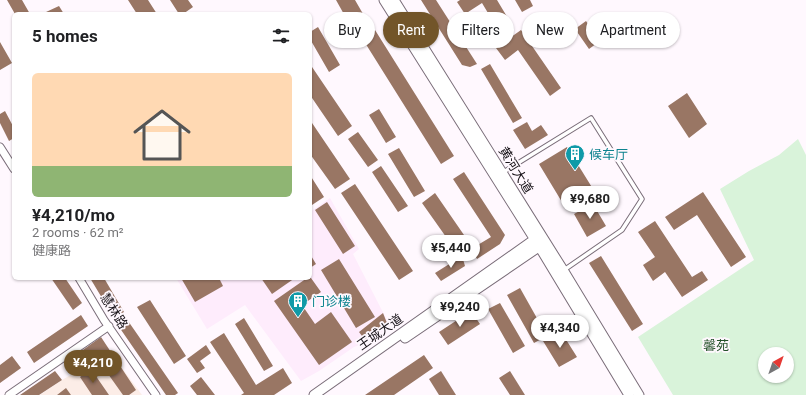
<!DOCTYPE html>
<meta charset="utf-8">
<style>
body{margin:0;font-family:Roboto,"Noto Sans SC",sans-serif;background:#f2f2f2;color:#202124;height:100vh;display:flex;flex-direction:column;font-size:15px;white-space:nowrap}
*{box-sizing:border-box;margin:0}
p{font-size:13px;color:#757577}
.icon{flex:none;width:22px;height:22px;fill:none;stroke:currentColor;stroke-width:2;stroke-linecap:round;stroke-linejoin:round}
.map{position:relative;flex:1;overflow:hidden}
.details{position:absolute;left:12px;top:12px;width:300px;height:268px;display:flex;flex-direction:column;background:#fff;border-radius:6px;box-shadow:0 1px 3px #0004}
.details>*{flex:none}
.top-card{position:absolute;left:324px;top:12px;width:380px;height:36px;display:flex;gap:8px}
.needle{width:26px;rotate:40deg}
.tools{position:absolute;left:758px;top:347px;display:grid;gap:8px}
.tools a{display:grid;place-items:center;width:36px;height:36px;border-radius:50%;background:#fff;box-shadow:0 1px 3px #0004;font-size:20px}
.price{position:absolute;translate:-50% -34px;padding:0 9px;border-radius:14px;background:#fff;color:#222;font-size:13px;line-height:26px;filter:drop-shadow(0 1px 2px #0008)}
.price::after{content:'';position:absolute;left:50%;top:24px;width:12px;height:9px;margin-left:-6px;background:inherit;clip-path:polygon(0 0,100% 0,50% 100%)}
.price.on{background:#725529;color:#fff}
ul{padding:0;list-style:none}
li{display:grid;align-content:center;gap:8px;height:212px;padding:0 20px}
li+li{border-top:1px solid #e0e0e0}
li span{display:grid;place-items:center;height:124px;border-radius:6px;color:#555}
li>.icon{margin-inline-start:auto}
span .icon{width:72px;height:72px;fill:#fffc;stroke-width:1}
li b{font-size:17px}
h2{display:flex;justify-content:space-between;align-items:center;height:48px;padding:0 20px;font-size:17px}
.tag{padding:0 14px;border-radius:18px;background:#fff;box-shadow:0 1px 3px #0004;font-size:14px;line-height:36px}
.tag.on{background:#725529;color:#fff}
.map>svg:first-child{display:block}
.commercial{fill:#fcede7}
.built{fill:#feecfc}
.green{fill:#d9f3da;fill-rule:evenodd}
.building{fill:#997664}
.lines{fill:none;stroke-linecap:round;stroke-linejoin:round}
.service-casing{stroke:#7a6d79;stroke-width:5.5}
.minor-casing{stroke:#7a6d79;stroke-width:9}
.secondary-casing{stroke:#7a6d79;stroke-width:11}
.service{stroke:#fff;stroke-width:3.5}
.minor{stroke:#fff;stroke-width:7}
.secondary{stroke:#fff;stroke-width:9}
.labels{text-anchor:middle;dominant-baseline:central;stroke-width:3.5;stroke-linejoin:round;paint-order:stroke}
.culture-label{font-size:13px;fill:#0d838f;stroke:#fff8fe;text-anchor:start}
.street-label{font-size:13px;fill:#171217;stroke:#fff8fe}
.park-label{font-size:13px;fill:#25512a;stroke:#fff8fe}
</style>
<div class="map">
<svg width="806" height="395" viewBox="0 0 806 395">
<rect width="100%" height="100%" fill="#fff8fe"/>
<!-- commercial -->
<path class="commercial" d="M108,349L142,395H40L62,380L74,373Z"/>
<!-- built -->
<path class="built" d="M330,198L359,249L353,254L390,326L367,342L354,347L319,371L301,381L245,305L207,329L176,278H310V212Z"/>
<!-- green -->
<path class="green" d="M798,139L806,155V395H673L638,337L754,260L720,189L749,171L779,155ZM765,354H787V376H765Z"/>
<!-- building -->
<path class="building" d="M7,0H22L30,14H15Z
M128,0H148L157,14H137Z
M170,0H188L193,7L183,14H179Z
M336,0H355L370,26L355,34Z
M421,0H436L477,64L470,67L462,65Z
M460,0H497L509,20L497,28L482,3L465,14L457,2Z
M515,0H530L533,6L522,12Z
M59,6L64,14H47L46,12Z
M586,21L600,41L589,49L575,29Z
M318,27L340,65L329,72L310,39V32Z
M375,30L454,156L441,164L362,38Z
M521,30L561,88L550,96L518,50L505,60L496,48Z
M0,42L12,63L0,70Z
M310,64L352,126L338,136L310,95Z
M490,64L522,118L513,123L481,69Z
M687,93L707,124L689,138L668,106Z
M379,109L396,137L386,143L369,115Z
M5,111L14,128V138L9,141L0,123V114Z
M310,120L350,179L335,189L310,154Z
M527,122L532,131L541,125L548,135L525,149L513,130Z
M358,132L378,160L368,167L348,139Z
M567,147L593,189L565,207L539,164Z
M399,148L425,191L414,197L388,154Z
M381,166L408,206L398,212L372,172Z
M464,172L505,235L500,244L477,259L471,249L491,237L453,179Z
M310,175L324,197L312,205L310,202Z
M355,184L413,271L399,280L341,193Z
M703,192L746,257L731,267L697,215L674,230L665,217Z
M435,193L464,235L451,244L422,203Z
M327,202L355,246L343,254L315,210Z
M593,204L606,226L587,237L574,214Z
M655,221L692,277L702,271L708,280L682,297L665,272L653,281L643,265L655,257L638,232Z
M310,254L316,264L310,268Z
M462,256L465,266L441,281L435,273Z
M601,256L643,324L632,331L589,263Z
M339,259L375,317L356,328L321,270Z
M51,278H65L82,303L73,310Z
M90,278H104L124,312L114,318Z
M181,278H219L223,286L195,302Z
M261,278H295L272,294Z
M307,278H311L321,292L302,305L315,324L331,312L352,342L319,365L274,301Z
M520,288L547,336L534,343L507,295Z
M150,300L186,356L174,364L137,307Z
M500,303L525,346L513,353L488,309Z
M471,311L480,324L448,345L439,332Z
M383,313L387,323L365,340L359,332Z
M81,315L88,326L34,363L27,352Z
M126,318L178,393L175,395H166L117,324Z
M244,318L273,366L264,371L235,324Z
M560,330L577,357L559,367L543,341Z
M224,333L256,385L283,368L292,383L274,395H241L244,393L210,342Z
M101,337L136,390L129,395H123L96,357L74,373L66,362Z
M206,345L211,353L200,361L205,368L197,373L187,359Z
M424,355L433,368L394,395H365Z
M12,356L21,368L0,383V365Z
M91,369L109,395H92L80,377Z
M55,371L62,380L39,395H20Z
M441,371L456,395H439L429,379Z
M510,371L525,395H510L499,378Z
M201,377L215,395H197L190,386Z
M66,388L71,395H57Z"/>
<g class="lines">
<!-- service casing -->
<g class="service-casing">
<path id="service" d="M502,173L591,118L642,199L622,230L564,270"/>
</g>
<!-- minor casing -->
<g class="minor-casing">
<path id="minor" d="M0,147L14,169
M79,278L104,320L156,395
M9,395L109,326"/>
</g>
<!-- secondary casing -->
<g class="secondary-casing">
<path id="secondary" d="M384,0L539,246L629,395
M394,0L563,270L639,395
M405,338L543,244
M314,395L538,237"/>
</g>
<!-- service -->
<use href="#service" class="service"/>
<!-- minor -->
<use href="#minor" class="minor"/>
<!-- secondary -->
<use href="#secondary" class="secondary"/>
</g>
<!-- icons -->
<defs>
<g id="building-pin" transform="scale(1)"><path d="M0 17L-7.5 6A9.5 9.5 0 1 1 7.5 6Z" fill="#0f9aa8" stroke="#fff8fe"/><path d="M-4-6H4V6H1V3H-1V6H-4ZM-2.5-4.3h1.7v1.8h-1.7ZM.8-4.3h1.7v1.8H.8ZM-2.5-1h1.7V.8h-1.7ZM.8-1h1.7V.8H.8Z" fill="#fff"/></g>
</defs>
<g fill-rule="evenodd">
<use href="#building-pin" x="575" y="154"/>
<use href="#building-pin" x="298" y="301"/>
</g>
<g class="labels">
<!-- culture labels -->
<g class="culture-label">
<text x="589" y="154">候车厅</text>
<text x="312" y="301">门诊楼</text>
</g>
<!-- street labels -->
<g class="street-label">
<text transform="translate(516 170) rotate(58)">黄河大道</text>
<text transform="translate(114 311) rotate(58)">慧林路</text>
<text transform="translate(380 332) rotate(-35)">王城大道</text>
</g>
<!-- park labels -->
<g class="park-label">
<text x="716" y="345">馨苑</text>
</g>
</g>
</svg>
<div class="tools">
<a><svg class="needle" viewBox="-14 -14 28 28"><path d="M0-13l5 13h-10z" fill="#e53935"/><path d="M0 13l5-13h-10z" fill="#757577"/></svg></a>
</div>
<b class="price" style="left:590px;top:220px">¥9,680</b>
<b class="price" style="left:451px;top:269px">¥5,440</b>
<b class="price" style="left:460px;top:328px">¥9,240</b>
<b class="price" style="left:560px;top:349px">¥4,340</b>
<b class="price on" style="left:93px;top:384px">¥4,210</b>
<div class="top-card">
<a class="tag">Buy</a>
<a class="tag on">Rent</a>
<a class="tag">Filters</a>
<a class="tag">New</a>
<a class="tag">Apartment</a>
</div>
<section class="details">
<h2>5 homes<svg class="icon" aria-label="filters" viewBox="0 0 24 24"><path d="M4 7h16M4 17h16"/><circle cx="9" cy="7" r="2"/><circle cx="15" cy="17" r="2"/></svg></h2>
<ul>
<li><span style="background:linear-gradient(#ffd9b3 75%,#8fb573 0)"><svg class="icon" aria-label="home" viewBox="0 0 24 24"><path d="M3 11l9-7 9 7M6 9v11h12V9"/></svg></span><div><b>¥4,210/mo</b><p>2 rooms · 62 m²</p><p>健康路</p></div></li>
</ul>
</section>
</div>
